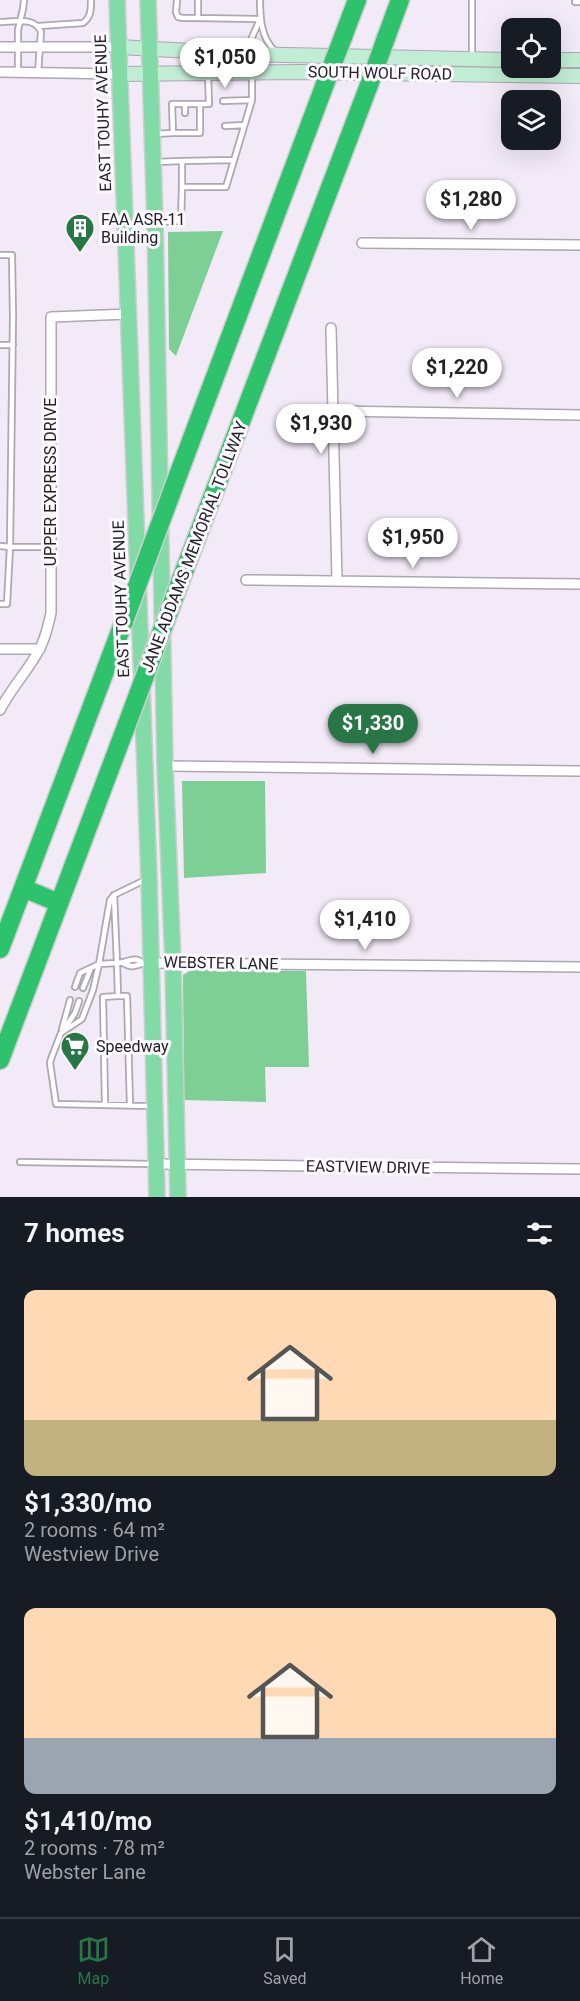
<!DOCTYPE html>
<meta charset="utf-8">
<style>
body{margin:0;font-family:Roboto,sans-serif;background:#242831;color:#f1f3f6;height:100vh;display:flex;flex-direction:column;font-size:22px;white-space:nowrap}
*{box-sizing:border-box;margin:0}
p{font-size:20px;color:#9ea1a6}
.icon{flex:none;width:33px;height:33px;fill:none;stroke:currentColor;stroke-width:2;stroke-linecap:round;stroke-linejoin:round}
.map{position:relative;height:1197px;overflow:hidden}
.drawer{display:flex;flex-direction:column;background:#171b24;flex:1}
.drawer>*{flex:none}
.buttons{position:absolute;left:501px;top:18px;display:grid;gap:12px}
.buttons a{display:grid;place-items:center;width:60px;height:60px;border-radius:12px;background:#171b24;box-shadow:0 6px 24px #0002;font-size:30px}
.price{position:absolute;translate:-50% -51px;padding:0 14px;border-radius:21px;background:#fff;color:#222;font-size:20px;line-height:39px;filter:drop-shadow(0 2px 3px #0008)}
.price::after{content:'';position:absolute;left:50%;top:36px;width:18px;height:14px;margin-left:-9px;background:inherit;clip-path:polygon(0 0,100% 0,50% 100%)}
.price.current{background:#287645;color:#fff}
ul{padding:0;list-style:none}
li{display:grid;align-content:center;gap:12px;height:318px;padding:0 24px}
li span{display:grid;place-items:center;height:186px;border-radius:12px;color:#555}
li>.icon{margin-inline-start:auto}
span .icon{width:108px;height:108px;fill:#fffc;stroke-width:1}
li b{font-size:26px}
h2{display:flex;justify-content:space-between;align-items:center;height:72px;padding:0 24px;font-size:26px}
.menu{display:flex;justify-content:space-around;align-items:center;height:84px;border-top:2px solid #363941;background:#171b24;font-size:16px;color:#9ea1a6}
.menu a{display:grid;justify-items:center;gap:3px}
.menu .current{color:#287645}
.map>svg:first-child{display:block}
.green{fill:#7dcf96}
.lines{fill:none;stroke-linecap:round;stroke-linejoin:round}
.lane-casing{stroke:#aea6b2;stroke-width:8}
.street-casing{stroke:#aea6b2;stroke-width:12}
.secondary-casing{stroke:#aea6b2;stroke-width:16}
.primary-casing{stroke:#cfcecf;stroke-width:18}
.highway-casing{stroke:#cfcecf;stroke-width:21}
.lane{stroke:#fff;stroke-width:4.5}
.street{stroke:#fff;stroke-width:9}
.secondary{stroke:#c0edd3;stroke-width:14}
.primary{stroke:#82daa7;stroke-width:15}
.highway{stroke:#2ec26d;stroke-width:18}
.highway-bridge-casing{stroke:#cfcecf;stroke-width:21;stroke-linecap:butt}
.highway-bridge{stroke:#2ec26d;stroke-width:18}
.labels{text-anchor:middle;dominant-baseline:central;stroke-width:6;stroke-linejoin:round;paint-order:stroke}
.street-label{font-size:16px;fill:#242126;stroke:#fcf9fe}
.poi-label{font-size:16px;fill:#242126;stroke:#fcf9fe;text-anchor:start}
</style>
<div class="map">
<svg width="580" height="1197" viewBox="0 0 580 1197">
<rect width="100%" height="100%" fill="#f2eaf7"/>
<!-- green -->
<path class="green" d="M223,231L176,356L169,349L168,232Z
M182,781H265L266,873L184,878Z
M191,970L306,971L309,1067H265L266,1102L184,1100L183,975Z"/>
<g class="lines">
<!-- lane casing -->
<g class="lane-casing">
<path id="lane" d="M177,0L176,12L178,17L183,18H198
M198,0V18L260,19
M260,0C260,18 261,38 275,51
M575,2H580
M0,22C14,22 35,16 41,32L38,73
M39,26L83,23C91,17 91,10 91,0
M244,51L250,42L260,19
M472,56V0
M18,71V30L23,9L24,0
M223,101L252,100
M185,104V113
M225,126L244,125
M173,133H200V104
M154,134L173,133L172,104H209L208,74
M155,162L182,161
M182,187V161L234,160
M157,222L181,221L182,187H226L252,100V76
M0,255H12L13,316L10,547L0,546
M0,345H13
M0,604H7L10,547H51
M114,895L117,963L99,964L93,990L82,1019L61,1033L51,1059L50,1063L56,1104L153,1106
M123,963C133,969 136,965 145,963
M75,987L80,973L99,964L110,900L114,895L147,879
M83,988L91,968
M62,1029L70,1000
M63,1031L75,1013L79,1001
M105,1104L103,997L118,996
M130,1105L127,996H118L117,963C128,963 133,955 143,963
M20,1162L154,1164"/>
</g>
<!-- street casing -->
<g class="street-casing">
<path id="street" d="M0,47H119
M0,72L120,74
M362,243L580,245
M331,328L337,581
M333,411L580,415
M246,580L580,584
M0,649H40
M0,710C11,688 28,671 39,650C46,638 48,625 51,613V317L129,314
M165,766L580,771
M150,963L580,967
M157,1164L580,1169"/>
</g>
<!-- secondary casing -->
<g class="secondary-casing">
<path id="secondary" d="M119,47L245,54L512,60
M550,60H580
M120,74L298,72L580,76"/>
</g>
<!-- primary casing -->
<g class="primary-casing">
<path id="primary" d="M117,0L149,878L157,1197
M148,0L155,222L165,766L173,963L178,1197"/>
</g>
<!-- highway casing -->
<g class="highway-casing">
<path id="highway" d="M343,37L357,0
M386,38L400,0
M177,478L325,84
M180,582L369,85
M23,888L59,903
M0,949L124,621
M0,1060L127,724"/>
</g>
<!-- lane -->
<use href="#lane" class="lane"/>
<!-- street -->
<use href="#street" class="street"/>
<!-- secondary -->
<use href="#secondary" class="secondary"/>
<!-- primary -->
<use href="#primary" class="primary"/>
<!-- highway -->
<use href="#highway" class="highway"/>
<!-- highway-bridge casing -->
<g class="highway-bridge-casing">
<path id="highway-bridge" d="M325,84L343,37
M369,85L386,38
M124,621L177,478
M127,724L180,582"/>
</g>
<!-- highway-bridge -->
<use href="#highway-bridge" class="highway-bridge"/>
</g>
<!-- icons -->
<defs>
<g id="building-pin" transform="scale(1.5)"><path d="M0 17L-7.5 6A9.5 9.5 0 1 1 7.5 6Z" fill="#287645" stroke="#fcf9fe"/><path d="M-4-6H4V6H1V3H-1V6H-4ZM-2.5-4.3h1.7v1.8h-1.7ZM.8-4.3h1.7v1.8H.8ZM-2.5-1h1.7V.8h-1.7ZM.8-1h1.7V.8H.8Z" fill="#fff"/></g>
<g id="supermarket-pin" transform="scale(1.5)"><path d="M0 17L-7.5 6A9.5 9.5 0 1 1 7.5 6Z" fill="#287645" stroke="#fcf9fe"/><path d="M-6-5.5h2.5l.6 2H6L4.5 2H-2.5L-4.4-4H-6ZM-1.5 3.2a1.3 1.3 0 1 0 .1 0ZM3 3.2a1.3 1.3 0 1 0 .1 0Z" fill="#fff"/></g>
</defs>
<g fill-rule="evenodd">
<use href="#building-pin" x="80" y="228"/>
<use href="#supermarket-pin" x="75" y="1046"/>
</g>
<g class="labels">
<!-- street labels -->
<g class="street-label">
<text transform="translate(380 73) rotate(1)">SOUTH WOLF ROAD</text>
<text transform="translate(103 113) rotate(-92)">EAST TOUHY AVENUE</text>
<text transform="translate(50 482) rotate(-90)">UPPER EXPRESS DRIVE</text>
<text transform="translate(194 547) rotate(-69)">JANE ADDAMS MEMORIAL TOLLWAY</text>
<text transform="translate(121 599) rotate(-92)">EAST TOUHY AVENUE</text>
<text transform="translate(221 963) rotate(1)">WEBSTER LANE</text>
<text transform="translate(368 1167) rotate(1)">EASTVIEW DRIVE</text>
</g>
<!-- poi labels -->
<g class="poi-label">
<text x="101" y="219">FAA ASR-11<tspan x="101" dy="18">Building</tspan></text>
<text x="96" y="1046">Speedway</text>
</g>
</g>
</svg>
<div class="buttons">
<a><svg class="icon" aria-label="locate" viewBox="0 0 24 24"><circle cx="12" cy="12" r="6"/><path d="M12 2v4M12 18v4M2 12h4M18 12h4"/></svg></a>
<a><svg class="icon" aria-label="layers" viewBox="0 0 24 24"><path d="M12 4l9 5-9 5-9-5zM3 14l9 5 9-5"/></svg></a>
</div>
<b class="price" style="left:225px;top:89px">$1,050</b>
<b class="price" style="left:471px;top:231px">$1,280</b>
<b class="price" style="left:457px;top:399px">$1,220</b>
<b class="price" style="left:321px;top:455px">$1,930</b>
<b class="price" style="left:413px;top:569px">$1,950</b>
<b class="price current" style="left:373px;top:755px">$1,330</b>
<b class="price" style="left:365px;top:951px">$1,410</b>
</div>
<section class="drawer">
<h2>7 homes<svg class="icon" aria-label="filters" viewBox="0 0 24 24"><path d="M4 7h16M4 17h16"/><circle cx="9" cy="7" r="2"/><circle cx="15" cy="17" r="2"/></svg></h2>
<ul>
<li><span style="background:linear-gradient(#ffd9b3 70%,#c2b280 0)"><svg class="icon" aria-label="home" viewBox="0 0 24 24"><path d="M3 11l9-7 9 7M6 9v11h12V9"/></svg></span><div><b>$1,330/mo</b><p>2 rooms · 64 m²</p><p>Westview Drive</p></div></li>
<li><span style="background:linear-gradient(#ffd9b3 70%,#9aa5b1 0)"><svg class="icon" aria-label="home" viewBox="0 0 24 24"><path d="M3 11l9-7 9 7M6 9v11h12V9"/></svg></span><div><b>$1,410/mo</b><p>2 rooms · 78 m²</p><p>Webster Lane</p></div></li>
</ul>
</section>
<nav class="menu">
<a class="current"><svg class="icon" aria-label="map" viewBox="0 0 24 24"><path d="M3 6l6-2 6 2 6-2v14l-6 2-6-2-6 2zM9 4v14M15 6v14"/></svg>Map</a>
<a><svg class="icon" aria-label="saved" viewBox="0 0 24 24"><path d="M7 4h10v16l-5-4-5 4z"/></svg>Saved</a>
<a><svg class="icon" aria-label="home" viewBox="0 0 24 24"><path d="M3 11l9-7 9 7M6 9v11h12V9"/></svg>Home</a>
</nav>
